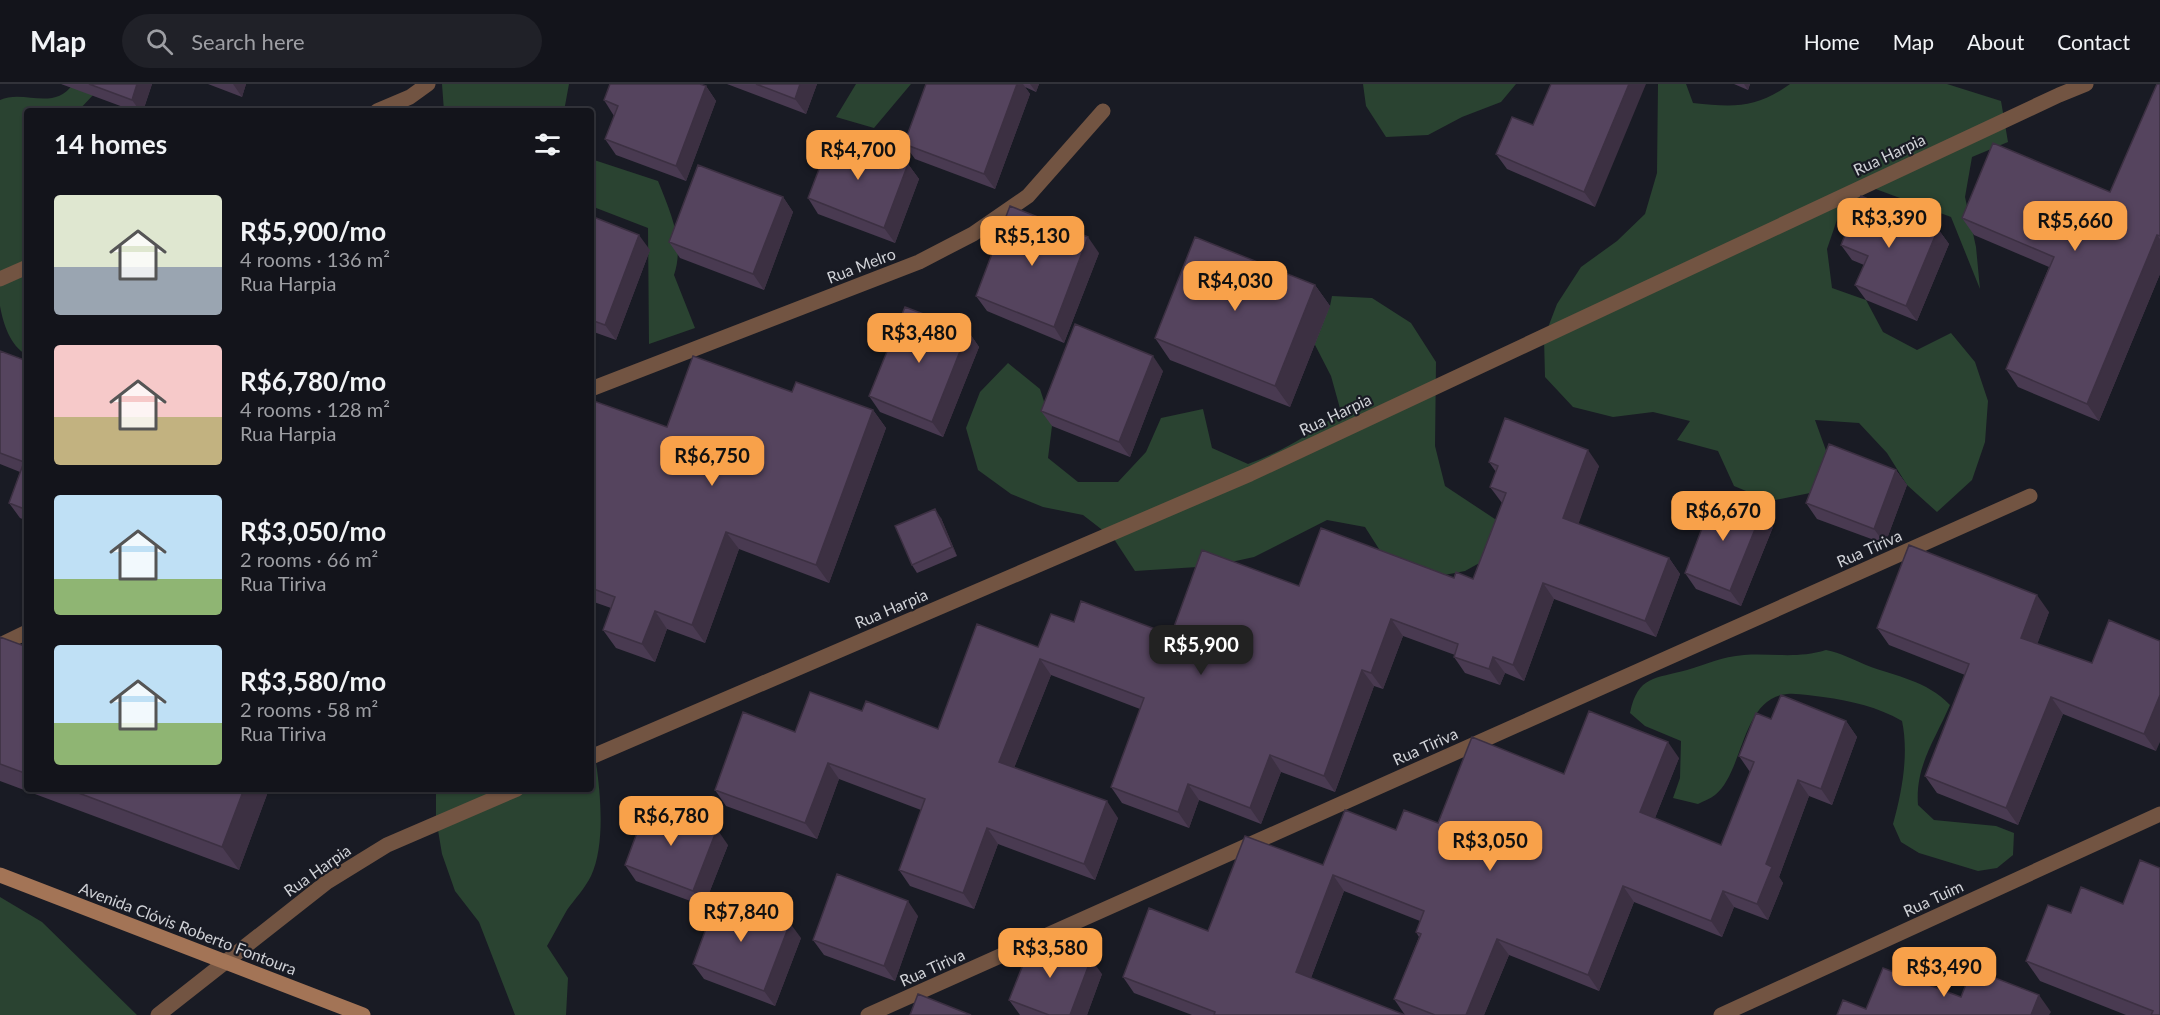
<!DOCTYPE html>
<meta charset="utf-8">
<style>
body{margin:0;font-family:Lato,sans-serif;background:#202128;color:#f1f3f6;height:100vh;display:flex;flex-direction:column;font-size:22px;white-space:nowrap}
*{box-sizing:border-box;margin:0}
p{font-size:20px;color:#9d9ea3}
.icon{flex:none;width:33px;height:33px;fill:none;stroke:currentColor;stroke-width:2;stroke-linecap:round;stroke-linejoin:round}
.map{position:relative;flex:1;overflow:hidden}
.panel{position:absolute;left:24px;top:24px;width:570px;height:684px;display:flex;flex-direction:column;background:#13141b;border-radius:6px;box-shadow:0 2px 4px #0004,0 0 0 2px #32333a}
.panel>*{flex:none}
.price{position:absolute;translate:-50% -51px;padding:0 14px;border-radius:12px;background:#f8a14a;color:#111;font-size:20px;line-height:39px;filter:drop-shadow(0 2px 3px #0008)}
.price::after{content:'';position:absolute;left:50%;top:36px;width:18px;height:14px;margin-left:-9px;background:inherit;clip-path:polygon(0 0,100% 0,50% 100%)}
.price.selected{background:#222;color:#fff}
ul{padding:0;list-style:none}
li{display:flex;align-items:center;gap:18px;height:150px;padding:0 30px}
li span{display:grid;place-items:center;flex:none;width:168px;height:120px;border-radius:6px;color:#555}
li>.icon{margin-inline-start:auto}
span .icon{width:72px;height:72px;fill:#fffc;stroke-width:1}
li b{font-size:26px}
h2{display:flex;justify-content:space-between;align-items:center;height:72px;padding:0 30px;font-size:26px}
header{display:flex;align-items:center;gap:36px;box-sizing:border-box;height:84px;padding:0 30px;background:#13141b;border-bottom:2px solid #32333a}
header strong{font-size:28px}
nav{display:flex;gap:33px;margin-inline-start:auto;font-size:21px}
.search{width:420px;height:54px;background:#202128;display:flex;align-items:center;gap:15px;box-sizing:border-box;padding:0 21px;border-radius:33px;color:#9d9ea3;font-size:22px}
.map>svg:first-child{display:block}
.green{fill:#2a4331}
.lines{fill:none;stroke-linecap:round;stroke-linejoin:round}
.street{stroke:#725442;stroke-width:15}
.secondary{stroke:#a37456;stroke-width:15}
.wall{fill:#493a51}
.shaded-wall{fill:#3c3042}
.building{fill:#55445e;stroke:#3c3042;stroke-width:1.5}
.labels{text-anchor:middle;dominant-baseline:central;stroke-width:4.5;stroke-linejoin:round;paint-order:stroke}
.street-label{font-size:16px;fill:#d0d2d7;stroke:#191b24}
</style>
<header>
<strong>Map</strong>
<div class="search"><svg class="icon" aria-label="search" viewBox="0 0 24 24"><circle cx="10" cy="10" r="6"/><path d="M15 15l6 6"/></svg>Search here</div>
<nav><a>Home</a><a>Map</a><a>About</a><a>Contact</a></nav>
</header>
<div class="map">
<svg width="2160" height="931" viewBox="0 0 2160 931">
<rect width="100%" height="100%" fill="#191b24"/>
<!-- green -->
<path class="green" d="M73,0L95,9L78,27H27V73L22,78V98L27,116V271C10,262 3,239 0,222V16C24,5 54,28 73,0Z
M442,0H569L564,27H444Z
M856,0H911L874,44L836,33Z
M1363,0H1516L1501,18L1462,33L1428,51L1386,53L1366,22Z
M1658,0H1686L1693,19C1733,23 1756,25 1790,0H1947L2001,17L2008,58L1972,73L1965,113L1976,163L1980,205L1951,133L1873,104L1840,127L1827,165L1832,204L1866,216L1883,248L1917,266L1951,249L1975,278L1988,317L1985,358L1972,396L1937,428L1907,401L1887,369L1859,339L1815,336L1828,372L1810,409L1770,417L1734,402L1718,367L1677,356L1690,337L1653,328L1613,333L1573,323L1545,293L1544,254L1557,220L1581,183L1617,157L1645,130L1657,89Z
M591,75L658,97C670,127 685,159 674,191L695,244L649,260L648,144L591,122Z
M1332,212L1372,214L1411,239L1436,278L1435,362L1445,402L1510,445L1501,467L1465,487L1424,495L1386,476L1365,443L1327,436L1254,473L1213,482L1135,487L1114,455L1083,431L1043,423L1011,410L978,386L966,344L980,308L1008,279L1040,305L1052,342L1048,374L1078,398H1118L1146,368L1161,334L1203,325L1212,364L1248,380C1283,367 1311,350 1341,328L1331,292L1313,257L1330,222Z
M1826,566C1841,569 1852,575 1866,581C1897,593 1926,596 1950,621C1935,656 1915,682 1918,721L1934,736L1996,742L2014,749L2013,771L1997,784L1978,787L1919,769L1901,758L1893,740C1902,708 1909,670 1902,637C1878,623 1852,617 1823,613C1811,612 1799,609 1787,610C1741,614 1744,688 1715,711C1710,715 1703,717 1698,720L1673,714L1680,694L1681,657L1645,642L1630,629C1638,591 1655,595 1687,586C1707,580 1721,573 1744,571C1773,569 1797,575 1826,566Z
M591,651C599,689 608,756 591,792C585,804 575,815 567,826C560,838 554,850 547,862L568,894L566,931H515L479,838L455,807L442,770L436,734V705H591Z
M0,813L42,838L137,931H0Z"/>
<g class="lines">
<!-- street -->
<path class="street" d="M377,27L410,13L428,0
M0,195L27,183
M591,305L919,178L973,150L1028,112L1103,27
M0,561L27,548
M591,673L1250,390L2059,11L2086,0
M158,931L327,798L387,761L517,705
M868,931L2030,412
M1721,931L2160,730"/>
<!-- secondary -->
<path class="secondary" d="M0,791L363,931"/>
</g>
<!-- wall -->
<path class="wall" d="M61,0H152L143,27H134Z
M208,0H246L242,13Z
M727,0H817L806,30Z
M926,0H1039L1036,8L1025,3L1030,10L995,105L915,75L904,60Z
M1551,0L1595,123L1507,85L1496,70L1533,41Z
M1734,0H1750L1748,6Z
M2160,0V190L2099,337L2018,303L2006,285L2049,183L1974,151L1962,134L2110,108Z
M706,2L716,17L686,97L616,71L605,55L614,32L604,16Z
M908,80L919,95L895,159L818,130L808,114Z
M783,113L793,128L764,206L680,174L669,158Z
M591,132L650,166L616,256L591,247Z
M1938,145L1949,160L1917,237L1866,216L1855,201L1864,181L1852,176L1841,161Z
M1099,169L1064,259L987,227L976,212Z
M1315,201L1330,222L1290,323L1170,276L1155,254Z
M968,247L979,263L943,353L880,328L869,312Z
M0,267L27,277V437L20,434L9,419L20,388L0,380Z
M1163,287L1130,373L1052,342L1041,327Z
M792,308L873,326L886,344L829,499L739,465L705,559L667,545L655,578L616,564L603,546L611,524L591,517V316L667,343Z
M1489,378L1599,382L1578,440L1669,474L1680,490L1656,553L1554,515L1524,597L1505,589L1500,601L1465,589L1454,573L1455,571L1403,552L1383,605L1374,602L1335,708L1281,688L1261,740L1199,716L1189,744L1122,719L1111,703L1140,625L1051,591L1014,684L1118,734L1095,796L998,760L974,825L910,802L899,786L921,726L839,695L817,755L726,722L715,706L795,648L862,627L938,645L1038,563L1074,538L1171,551L1299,502L1454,494L1473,495L1502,419L1490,403L1496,388Z
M1896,386L1907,401L1885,460L1817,435L1806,419Z
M1762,428L1773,443L1741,522L1696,505L1685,489Z
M941,434L957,472L917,489L912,481Z
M2049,528L2037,560L2092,579L2109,536L2156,667L2063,630L2018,741L1937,709L1925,692L1965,591L1889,561L1877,544Z
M0,553L27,563V705H269L239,786L0,697Z
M1771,635L1846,637L1857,653L1832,721L1809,712L1779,793L1783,799L1768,836L1734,823L1722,853L1634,818L1599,907L1509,871L1484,931H1405L1394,915L1419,853L1416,848L1420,837L1344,807L1311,894L1405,931H1192L1134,909L1123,893L1208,847L1323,781L1396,746L1438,739L1564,690L1679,674L1655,734L1721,761L1750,688L1739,672Z
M728,761L704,822L636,797L625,781Z
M2071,829L2160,931H2126L2040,897L2026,877Z
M918,832L895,897L824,871L813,856Z
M801,854L775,922L704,895L693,880Z
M1102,890L1087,931H1020L1009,916Z"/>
<!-- shaded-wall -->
<path class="shaded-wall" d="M137,0H152L143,27H140L132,16Z
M233,0H246L242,13Z
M800,0H817L806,30L795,15Z
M1017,0H1023L1030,10L995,105L984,90Z
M1030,0H1039L1036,8Z
M1629,0H1646L1595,123L1584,108Z
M1744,0H1750L1748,6Z
M706,2L716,17L686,97L676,82Z
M908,80L919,95L895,159L884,144Z
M783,113L793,128L764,206L753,190Z
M1938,145L1949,160L1917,237L1906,222Z
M639,151L650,166L616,256L605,241Z
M2157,151L2160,155V190L2099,337L2087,320Z
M1088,153L1099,169L1064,259L1054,243Z
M1315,201L1330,222L1290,323L1275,302Z
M968,247L979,263L943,353L932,338Z
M1153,272L1163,287L1130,373L1119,358Z
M873,326L886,344L829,499L816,481Z
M1588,366L1599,382L1575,450L1563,434Z
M1896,386L1907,401L1885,460L1874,445Z
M935,425L941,434L957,472L952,463Z
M1762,428L1773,443L1741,522L1730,507Z
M726,448L739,465L705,559L692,541Z
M1669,474L1680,490L1656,553L1645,537Z
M1543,499L1554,515L1524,597L1513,581Z
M2037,511L2049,528L2033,572L2021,554Z
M655,527L667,545L655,578L642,560Z
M1391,535L1403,552L1383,605L1371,589Z
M1493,573L1505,589L1500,601L1489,585Z
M1040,575L1051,591L1010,694L999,678Z
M1362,586L1374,602L1335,708L1324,692Z
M2160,611V658L2156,667L2144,650Z
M2051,613L2063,630L2018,741L2006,724Z
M1846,637L1857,653L1832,721L1821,705Z
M1668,658L1679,674L1651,744L1640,728Z
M1270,671L1281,688L1261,740L1250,724Z
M828,679L839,695L817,755L805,739Z
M1798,696L1809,712L1779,793L1783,799L1768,836L1757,820L1766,780Z
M1188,700L1199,716L1189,744L1178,728Z
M244,705H269L239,786L222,763Z
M1107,717L1118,734L1095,796L1084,780Z
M987,744L998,760L974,825L963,809Z
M717,745L728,761L704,822L693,807Z
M1333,791L1344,807L1307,904L1296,888Z
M1623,802L1634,818L1599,907L1588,891Z
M1723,807L1734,823L1722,853L1711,837Z
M908,817L918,832L895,897L884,882Z
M790,839L801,854L775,922L764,907Z
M1497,855L1509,871L1484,931H1466Z
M1091,875L1102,890L1087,931H1070Z
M2039,911L2051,928L2049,931H2031Z"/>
<!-- building -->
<path class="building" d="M89,0H137L132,16Z
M610,0H700L706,2L676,82L605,55L618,22L604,16Z
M756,0H800L795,15Z
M926,0H1017L984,90L904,60Z
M1551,0H1629L1584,108L1496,70L1512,33L1533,41Z
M2157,0H2160V152L2157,151L2087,320L2006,285L2054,173L1962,134L1993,59L2110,108Z
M832,51L908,80L884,144L808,114Z
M698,81L783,113L753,190L669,158Z
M1861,112L1938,145L1906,222L1855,201L1868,172L1841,161Z
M1010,122L1088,153L1054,243L976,212Z
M591,132L639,151L605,241L591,236Z
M1195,153L1315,201L1275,302L1155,254Z
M905,223L968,247L932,338L869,312Z
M1075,240L1153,272L1119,358L1041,327Z
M0,267L27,277V426L9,419L24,378L0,369Z
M693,272L792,308L796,298L873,326L816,481L726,448L692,541L655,527L642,560L603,546L615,513L591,504V316L667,343Z
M1505,334L1588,366L1563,434L1669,474L1645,537L1543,499L1513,581L1493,573L1489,585L1454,573L1458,560L1391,535L1371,589L1362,586L1324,692L1270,671L1250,724L1188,700L1178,728L1111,703L1144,614L1040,575L999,678L1107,717L1084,780L987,744L963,809L899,786L925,715L828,679L805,739L715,706L743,628L795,648L810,608L862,627L866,617L938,645L977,540L1038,563L1051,530L1074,538L1081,517L1171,551L1202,466L1299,502L1321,444L1454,494L1456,488L1473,495L1506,409L1490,403L1498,382L1489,378Z
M1829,360L1896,386L1874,445L1806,419Z
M1715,410L1762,428L1730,507L1685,489Z
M935,425L952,463L912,481L895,442Z
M1909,461L2037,511L2021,554L2092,579L2109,536L2160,557V611L2144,650L2051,613L2006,724L1925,692L1969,580L1877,544Z
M0,553L27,563V690L0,680Z
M1781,611L1846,637L1821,705L1798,696L1766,780L1772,783L1757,820L1723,807L1711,837L1623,802L1588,891L1497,855L1466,931H1435L1394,915L1421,850L1416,848L1424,827L1333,791L1296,888L1405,931H1214L1215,928L1123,893L1149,824L1208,847L1245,752L1323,781L1345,726L1396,746L1404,726L1438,739L1472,653L1564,690L1589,627L1668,658L1640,728L1721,761L1754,678L1739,672L1756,629L1771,635Z
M68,705H244L222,763Z
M648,719L717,745L693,807L625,781Z
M2140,776L2160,784V931H2151L2153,927L2026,877L2048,821L2071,829L2081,803L2123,820Z
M837,790L908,817L884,882L813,856Z
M718,812L790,839L764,907L693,880Z
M1034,853L1091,875L1070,931H1049L1009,916Z
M1883,884L1961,913L1972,885L2039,911L2031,931H1837L1843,916L1866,925Z
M918,910L971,931H910Z"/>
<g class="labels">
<!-- street labels -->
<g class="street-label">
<text transform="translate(1889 70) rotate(-25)">Rua Harpia</text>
<text transform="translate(861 181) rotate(-21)">Rua Melro</text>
<text transform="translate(1335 330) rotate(-25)">Rua Harpia</text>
<text transform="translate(1869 464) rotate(-24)">Rua Tiriva</text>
<text transform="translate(891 524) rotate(-23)">Rua Harpia</text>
<text transform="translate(1425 662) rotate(-24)">Rua Tiriva</text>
<text transform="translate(317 786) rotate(-35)">Rua Harpia</text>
<text transform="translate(1933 814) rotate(-25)">Rua Tuim</text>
<text transform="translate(188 844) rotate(21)">Avenida Clóvis Roberto Fontoura</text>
<text transform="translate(932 883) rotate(-24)">Rua Tiriva</text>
</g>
</g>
</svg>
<b class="price" style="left:858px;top:97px">R$4,700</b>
<b class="price" style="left:1889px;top:165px">R$3,390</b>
<b class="price" style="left:2075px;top:168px">R$5,660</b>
<b class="price" style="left:1032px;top:183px">R$5,130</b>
<b class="price" style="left:1235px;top:228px">R$4,030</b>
<b class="price" style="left:919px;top:280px">R$3,480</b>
<b class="price" style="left:712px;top:403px">R$6,750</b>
<b class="price" style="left:1723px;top:458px">R$6,670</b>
<b class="price selected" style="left:1201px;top:592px">R$5,900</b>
<b class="price" style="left:671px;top:763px">R$6,780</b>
<b class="price" style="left:1490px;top:788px">R$3,050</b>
<b class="price" style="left:741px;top:859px">R$7,840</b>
<b class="price" style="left:1050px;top:895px">R$3,580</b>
<b class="price" style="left:1944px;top:914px">R$3,490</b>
<section class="panel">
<h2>14 homes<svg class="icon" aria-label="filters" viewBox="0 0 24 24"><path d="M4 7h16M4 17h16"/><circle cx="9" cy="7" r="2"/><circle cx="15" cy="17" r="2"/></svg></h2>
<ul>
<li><span style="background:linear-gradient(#dfe7d0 60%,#9aa5b1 0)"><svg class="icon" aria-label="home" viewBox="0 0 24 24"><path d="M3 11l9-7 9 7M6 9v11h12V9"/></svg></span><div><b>R$5,900/mo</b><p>4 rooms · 136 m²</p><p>Rua Harpia</p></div></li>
<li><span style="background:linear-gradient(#f6c9c9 60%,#c2b280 0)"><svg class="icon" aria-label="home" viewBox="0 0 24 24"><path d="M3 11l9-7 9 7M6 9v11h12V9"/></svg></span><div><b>R$6,780/mo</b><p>4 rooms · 128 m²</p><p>Rua Harpia</p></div></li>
<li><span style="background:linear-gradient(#bfe0f5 70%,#8fb573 0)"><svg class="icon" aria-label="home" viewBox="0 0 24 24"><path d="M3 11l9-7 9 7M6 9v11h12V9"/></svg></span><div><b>R$3,050/mo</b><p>2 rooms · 66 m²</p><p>Rua Tiriva</p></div></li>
<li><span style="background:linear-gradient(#bfe0f5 65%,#8fb573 0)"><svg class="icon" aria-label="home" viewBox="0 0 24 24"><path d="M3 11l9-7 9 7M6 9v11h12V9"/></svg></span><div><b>R$3,580/mo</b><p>2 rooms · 58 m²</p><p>Rua Tiriva</p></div></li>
</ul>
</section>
</div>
